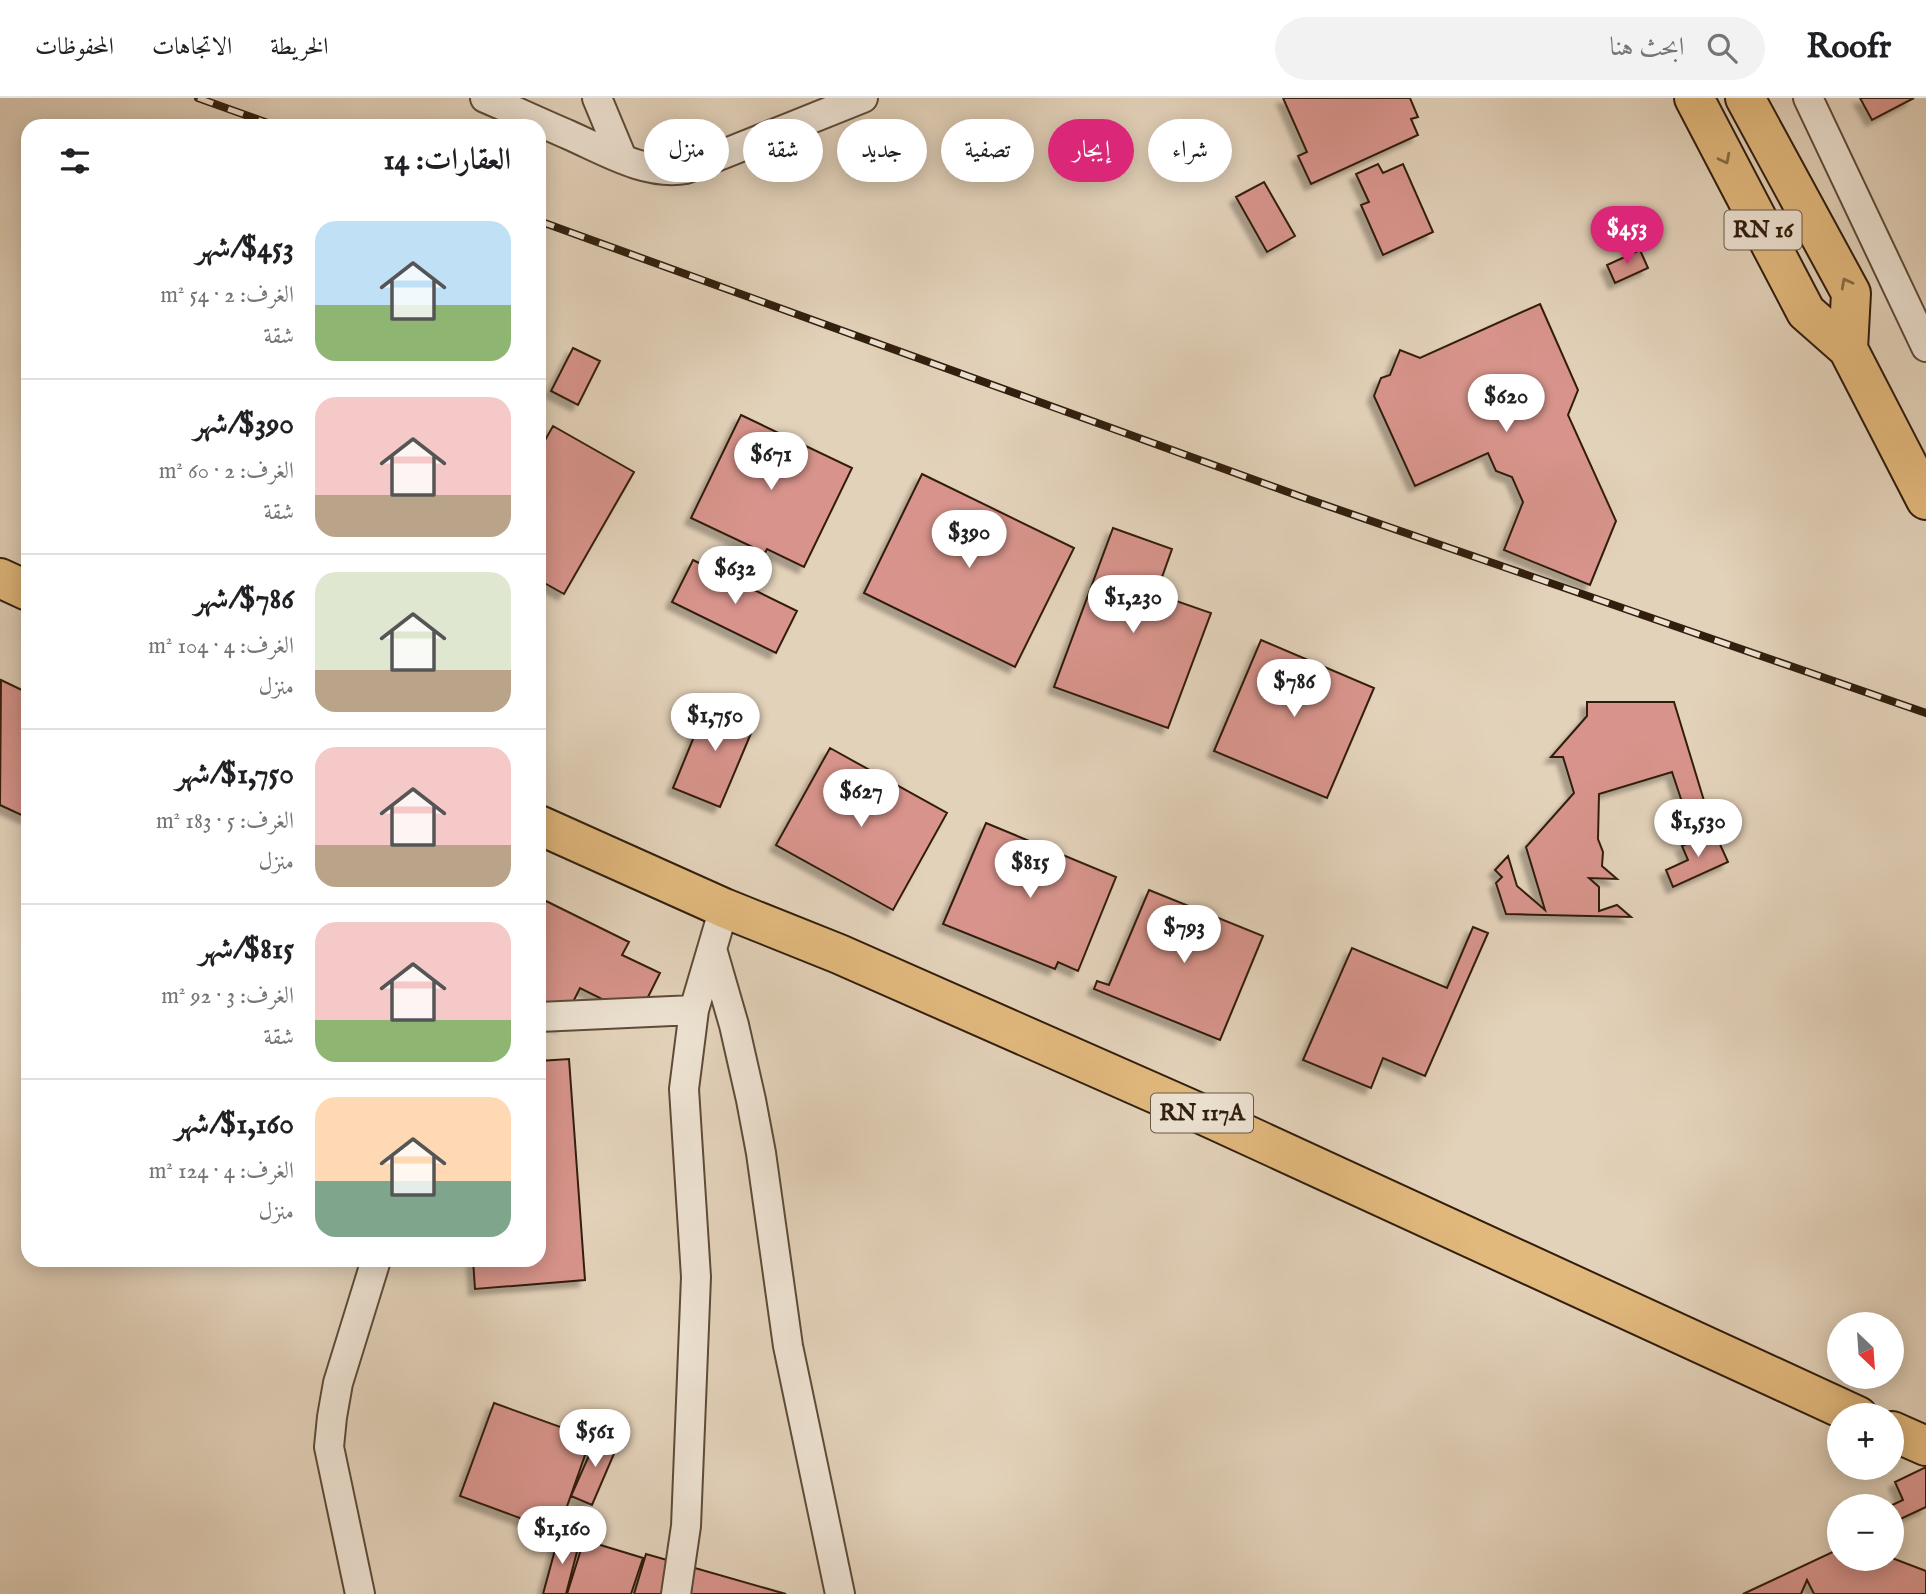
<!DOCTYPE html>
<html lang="ar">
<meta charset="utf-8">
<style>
body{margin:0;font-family:"IM FELL English",Amiri,serif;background:#f2f2f2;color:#202124;direction:rtl;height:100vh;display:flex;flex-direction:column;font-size:26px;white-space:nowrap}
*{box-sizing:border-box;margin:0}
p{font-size:23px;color:#757577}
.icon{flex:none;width:38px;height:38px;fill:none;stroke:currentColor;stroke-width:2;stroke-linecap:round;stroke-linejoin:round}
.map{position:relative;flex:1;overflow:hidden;direction:ltr}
.sheet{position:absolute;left:21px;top:21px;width:525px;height:1148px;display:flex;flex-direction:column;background:#fff;border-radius:21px;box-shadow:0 4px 18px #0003;direction:rtl}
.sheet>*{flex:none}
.top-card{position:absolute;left:567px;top:21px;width:665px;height:63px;direction:rtl;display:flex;gap:14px}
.needle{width:46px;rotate:155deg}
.controls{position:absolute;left:1827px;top:1214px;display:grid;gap:14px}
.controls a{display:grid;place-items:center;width:77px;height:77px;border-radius:50%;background:#fff;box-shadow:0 4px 18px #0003;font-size:35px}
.price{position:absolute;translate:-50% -60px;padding:0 16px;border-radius:24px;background:#fff;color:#222;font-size:23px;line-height:46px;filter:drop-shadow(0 2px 4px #0008)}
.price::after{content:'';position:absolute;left:50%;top:42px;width:21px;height:16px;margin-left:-10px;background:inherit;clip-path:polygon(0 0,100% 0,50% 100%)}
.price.selected{background:#db2777;color:#fff}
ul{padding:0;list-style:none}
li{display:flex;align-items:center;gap:21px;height:175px;padding:0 35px}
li+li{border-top:2px solid #e0e0e0}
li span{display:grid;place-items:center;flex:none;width:196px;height:140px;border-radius:21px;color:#555}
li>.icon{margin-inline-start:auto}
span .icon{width:84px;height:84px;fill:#fffc;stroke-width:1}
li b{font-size:30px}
h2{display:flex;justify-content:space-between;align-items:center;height:84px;padding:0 35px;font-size:30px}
.tag{padding:0 24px;border-radius:32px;background:#fff;box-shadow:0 4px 18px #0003;font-size:24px;line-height:63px}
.tag.selected{background:#db2777;color:#fff}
header{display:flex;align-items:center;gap:42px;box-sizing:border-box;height:98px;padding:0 35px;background:#fff;border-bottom:2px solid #e0e0e0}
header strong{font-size:33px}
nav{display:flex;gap:38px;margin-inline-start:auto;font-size:24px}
.search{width:490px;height:63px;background:#f2f2f2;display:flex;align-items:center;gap:18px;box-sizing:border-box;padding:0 24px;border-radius:38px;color:#757577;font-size:26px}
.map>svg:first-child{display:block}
.building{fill:#d8948c;stroke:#311e0d;stroke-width:2;filter:url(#shadow)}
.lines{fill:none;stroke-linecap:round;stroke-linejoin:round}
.minor-casing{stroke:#5e4b38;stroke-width:32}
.primary-casing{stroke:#311e0d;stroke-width:42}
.minor{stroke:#ede2d2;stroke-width:28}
.primary{stroke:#e2b97d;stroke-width:38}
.rail-casing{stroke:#311e0d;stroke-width:8}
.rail{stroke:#ede2d2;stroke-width:5;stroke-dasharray:16;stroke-linecap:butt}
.oneway{stroke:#8a6c45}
.labels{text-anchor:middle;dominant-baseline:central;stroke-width:5;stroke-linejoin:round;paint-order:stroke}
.shield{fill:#ede2d2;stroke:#695948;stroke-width:2}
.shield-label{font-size:23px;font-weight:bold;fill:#311e0d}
</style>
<header>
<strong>Roofr</strong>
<div class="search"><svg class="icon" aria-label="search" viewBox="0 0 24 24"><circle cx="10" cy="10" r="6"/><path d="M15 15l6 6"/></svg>ابحث هنا</div>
<nav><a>الخريطة</a><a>الاتجاهات</a><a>المحفوظات</a></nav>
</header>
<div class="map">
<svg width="1926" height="1496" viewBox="0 0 1926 1496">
<defs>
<filter id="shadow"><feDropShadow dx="-6" dy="6" stdDeviation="2" flood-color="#0004"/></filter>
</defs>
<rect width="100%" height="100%" fill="#e3d2ba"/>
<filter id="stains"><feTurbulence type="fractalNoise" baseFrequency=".00286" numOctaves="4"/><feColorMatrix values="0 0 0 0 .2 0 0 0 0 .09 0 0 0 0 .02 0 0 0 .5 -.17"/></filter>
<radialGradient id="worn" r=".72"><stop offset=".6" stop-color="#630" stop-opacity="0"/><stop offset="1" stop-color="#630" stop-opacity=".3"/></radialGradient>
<!-- building -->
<path class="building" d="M1283,0H1410L1418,19L1411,21L1418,37L1311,86L1298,58L1307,54Z
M1860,0H1914L1872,22Z
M1378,66L1383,75L1403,66L1433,134L1383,157L1361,107L1369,104L1356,76Z
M1264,84L1295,138L1267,154L1236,99Z
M1640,152L1648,170L1615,185L1607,167Z
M1540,206L1578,292L1568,317L1616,423L1590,487L1504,452L1523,404L1512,379L1496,373L1488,355L1415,388L1374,298L1381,280L1390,277L1400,252L1420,260Z
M573,250L600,263L578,307L551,293Z
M741,317L852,370L804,469L767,451L765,455L691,420Z
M553,328L634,374L564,496L539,482V353Z
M922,376L1074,450L1015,569L864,495Z
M1113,430L1172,451L1156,496L1211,515L1168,630L1054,589Z
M693,462L797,513L776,555L672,504Z
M1261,542L1374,590L1327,700L1214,653Z
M1,582L28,595V720L0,707Z
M709,602L757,621L720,709L673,690Z
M1587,604H1674L1712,729L1681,701L1672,674L1599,696L1598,741L1603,754L1602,768L1617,781L1589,780L1599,789V813L1617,807L1631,819L1506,816L1496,785L1502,779L1495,772L1508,758L1517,788L1545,812L1526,749L1574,695L1563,659H1551L1587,618Z
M830,650L947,715L893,812L776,747Z
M986,725L1116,779L1078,873L1058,864L1055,871L943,826Z
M1714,733L1728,764L1673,789L1666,772L1688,762L1682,748Z
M1149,792L1263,838L1220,942L1094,891L1097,883L1109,887Z
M546,803L629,844L622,857L660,875L638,919L580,890L561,928L539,917V817Z
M1473,829L1488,835L1425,978L1383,960L1371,990L1303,962L1352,850L1447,890Z
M569,961L585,1182L475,1191L473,1162H539V963Z
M494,1305L591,1340L558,1434L460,1398Z
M599,1335L619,1344L592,1407L571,1398Z
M1926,1369V1409L1892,1425V1409H1888L1903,1402L1895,1384Z
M559,1437L580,1442L566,1496H543Z
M584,1442L643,1460L631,1496H567Z
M1839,1451V1461L1892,1460L1926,1473V1496H1814L1807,1482L1801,1496H1743Z
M646,1456L786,1496H634Z"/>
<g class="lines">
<!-- minor casing -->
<g class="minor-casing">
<path id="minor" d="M485,0C513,12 541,25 569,37C605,53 646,78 686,71L863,0
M597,0L622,60
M1808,0L1926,249
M712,851L734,927L751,1002L761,1055L788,1248L840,1496
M539,919L694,912
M360,1496L329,1349L332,1319L338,1285L376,1162
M676,1496L686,1428L696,1179L684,991L694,912L724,810"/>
</g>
<!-- primary casing -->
<g class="primary-casing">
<path id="primary" d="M1694,0L1806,214L1848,251L1926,402
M1745,0L1851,195L1848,251
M0,480L28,493
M539,727L724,810L839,856L1197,1014L1858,1318
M1892,1333L1926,1348"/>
</g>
<!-- minor -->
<use href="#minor" class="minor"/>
<!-- primary -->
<use href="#primary" class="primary"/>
<!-- rail casing -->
<g class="rail-casing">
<path id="rail" d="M198,0L276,28
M539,123L1299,398L1926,615"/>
</g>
<!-- rail -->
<use href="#rail" class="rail"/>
</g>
<!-- one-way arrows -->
<defs><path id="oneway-chevron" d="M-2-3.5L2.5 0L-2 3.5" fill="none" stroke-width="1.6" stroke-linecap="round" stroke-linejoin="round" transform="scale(1.75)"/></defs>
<g class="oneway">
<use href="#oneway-chevron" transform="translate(1725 61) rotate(63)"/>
<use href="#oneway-chevron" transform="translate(1846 185) rotate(-118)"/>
</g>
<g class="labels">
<!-- shield labels -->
<g class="shield">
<rect x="1724.5" y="112.5" width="77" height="39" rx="5"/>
<rect x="1151" y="995.5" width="102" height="39" rx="5"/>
</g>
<g class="shield-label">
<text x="1763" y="132">RN 16</text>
<text x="1202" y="1015">RN 117A</text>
</g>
</g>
<rect width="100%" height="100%" filter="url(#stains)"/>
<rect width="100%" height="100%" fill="url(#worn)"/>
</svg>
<div class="controls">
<a><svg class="needle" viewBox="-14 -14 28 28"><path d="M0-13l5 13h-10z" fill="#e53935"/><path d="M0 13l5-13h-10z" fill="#757577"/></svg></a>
<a>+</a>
<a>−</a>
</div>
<b class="price selected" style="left:1627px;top:168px">$453</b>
<b class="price" style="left:1506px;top:336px">$620</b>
<b class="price" style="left:771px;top:394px">$671</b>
<b class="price" style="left:969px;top:472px">$390</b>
<b class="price" style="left:735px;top:508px">$632</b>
<b class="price" style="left:1133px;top:537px">$1,230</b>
<b class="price" style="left:1294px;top:621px">$786</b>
<b class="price" style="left:715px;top:655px">$1,750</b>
<b class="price" style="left:861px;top:731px">$627</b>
<b class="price" style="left:1698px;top:761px">$1,530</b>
<b class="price" style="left:1030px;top:802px">$815</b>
<b class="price" style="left:1184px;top:867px">$793</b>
<b class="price" style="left:595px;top:1371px">$561</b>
<b class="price" style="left:562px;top:1468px">$1,160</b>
<div class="top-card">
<a class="tag">شراء</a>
<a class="tag selected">إيجار</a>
<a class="tag">تصفية</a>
<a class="tag">جديد</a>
<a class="tag">شقة</a>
<a class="tag">منزل</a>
</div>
<section class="sheet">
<h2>العقارات: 14<svg class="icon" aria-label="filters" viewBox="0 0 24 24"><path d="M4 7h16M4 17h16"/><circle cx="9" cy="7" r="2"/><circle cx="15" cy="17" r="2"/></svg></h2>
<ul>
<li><span style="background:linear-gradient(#bfe0f5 60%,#8fb573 0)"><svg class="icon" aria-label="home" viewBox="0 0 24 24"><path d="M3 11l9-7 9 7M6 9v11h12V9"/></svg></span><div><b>$453/شهر</b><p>الغرف: 2 · 54 m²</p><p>شقة</p></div></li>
<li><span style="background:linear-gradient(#f6c9c9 70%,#b9a48a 0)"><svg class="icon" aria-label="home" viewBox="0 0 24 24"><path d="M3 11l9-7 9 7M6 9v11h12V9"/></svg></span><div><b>$390/شهر</b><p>الغرف: 2 · 60 m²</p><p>شقة</p></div></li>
<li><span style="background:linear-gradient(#dfe7d0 70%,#b9a48a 0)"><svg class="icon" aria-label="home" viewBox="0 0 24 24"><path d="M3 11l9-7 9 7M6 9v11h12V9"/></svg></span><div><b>$786/شهر</b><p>الغرف: 4 · 104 m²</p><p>منزل</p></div></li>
<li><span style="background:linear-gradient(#f6c9c9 70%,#b9a48a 0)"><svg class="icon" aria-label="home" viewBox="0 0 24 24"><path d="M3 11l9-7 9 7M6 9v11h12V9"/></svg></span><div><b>$1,750/شهر</b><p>الغرف: 5 · 183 m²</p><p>منزل</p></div></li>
<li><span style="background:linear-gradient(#f6c9c9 70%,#8fb573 0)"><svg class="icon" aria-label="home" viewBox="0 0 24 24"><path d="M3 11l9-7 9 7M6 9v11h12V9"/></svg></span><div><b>$815/شهر</b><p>الغرف: 3 · 92 m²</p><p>شقة</p></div></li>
<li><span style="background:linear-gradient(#ffd9b3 60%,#7fa58c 0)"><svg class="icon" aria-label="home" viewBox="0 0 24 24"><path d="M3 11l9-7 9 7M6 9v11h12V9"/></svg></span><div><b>$1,160/شهر</b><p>الغرف: 4 · 124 m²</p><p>منزل</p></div></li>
</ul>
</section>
</div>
